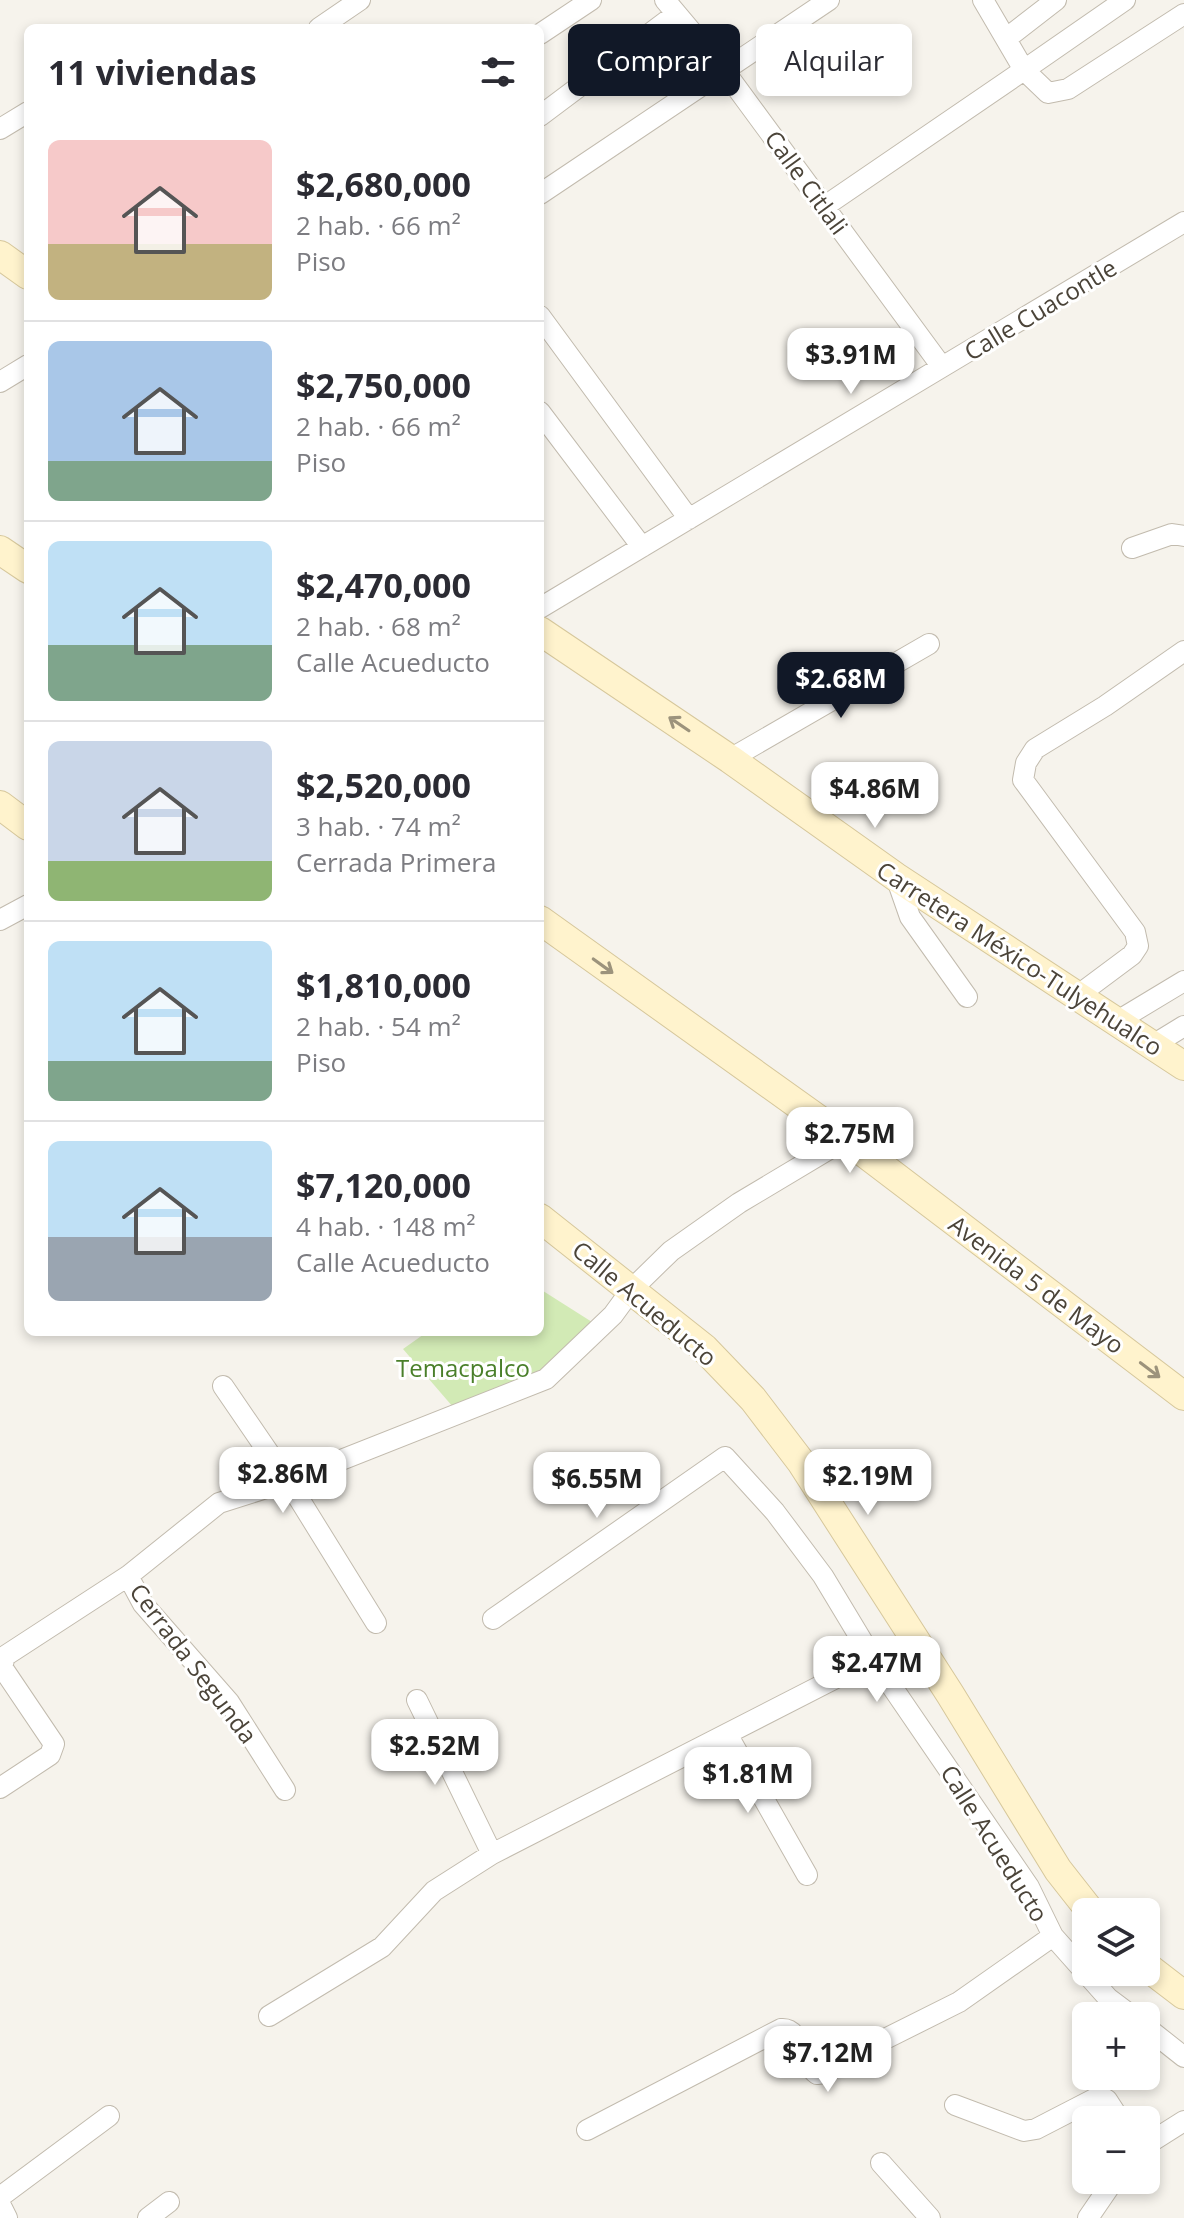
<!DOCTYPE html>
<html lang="es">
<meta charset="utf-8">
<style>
body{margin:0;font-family:"Open Sans",sans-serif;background:#f7f7f7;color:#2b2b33;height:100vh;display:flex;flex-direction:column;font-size:30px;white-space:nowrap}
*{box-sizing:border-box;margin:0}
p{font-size:26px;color:#7c7c81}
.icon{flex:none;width:44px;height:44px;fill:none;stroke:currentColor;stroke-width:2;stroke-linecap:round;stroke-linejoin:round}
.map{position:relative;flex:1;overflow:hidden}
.sheet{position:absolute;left:24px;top:24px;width:520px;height:1312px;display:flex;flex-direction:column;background:#fff;border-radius:12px;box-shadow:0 4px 12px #0003}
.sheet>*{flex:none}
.guide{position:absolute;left:568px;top:24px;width:496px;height:72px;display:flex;gap:16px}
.controls{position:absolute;left:1072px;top:1898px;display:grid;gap:16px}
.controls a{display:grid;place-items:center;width:88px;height:88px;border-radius:12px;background:#fff;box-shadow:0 4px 12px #0003;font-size:40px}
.price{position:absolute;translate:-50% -68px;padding:0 18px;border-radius:16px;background:#fff;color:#222;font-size:26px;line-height:52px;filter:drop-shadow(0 2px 4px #0008)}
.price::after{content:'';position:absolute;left:50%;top:48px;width:24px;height:18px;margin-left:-12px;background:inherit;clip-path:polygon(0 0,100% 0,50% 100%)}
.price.current{background:#111827;color:#fff}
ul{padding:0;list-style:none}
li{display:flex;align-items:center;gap:24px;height:200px;padding:0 24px}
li+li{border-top:2px solid #e1e1e2}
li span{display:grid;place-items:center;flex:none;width:224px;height:160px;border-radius:12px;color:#555}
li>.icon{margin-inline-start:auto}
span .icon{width:96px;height:96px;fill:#fffc;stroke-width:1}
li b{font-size:34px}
h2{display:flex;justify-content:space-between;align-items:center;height:96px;padding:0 24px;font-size:34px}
.tag{padding:0 28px;border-radius:12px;background:#fff;box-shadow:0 4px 12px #0003;font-size:28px;line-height:72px}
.tag.current{background:#111827;color:#fff}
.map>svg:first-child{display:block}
.green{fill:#d2eab5}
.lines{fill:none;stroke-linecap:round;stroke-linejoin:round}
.street-casing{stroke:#c2bbae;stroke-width:22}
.secondary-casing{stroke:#d6c79b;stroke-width:30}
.street{stroke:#fff;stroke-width:20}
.secondary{stroke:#fff3cd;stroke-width:28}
.oneway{stroke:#9c937c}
.labels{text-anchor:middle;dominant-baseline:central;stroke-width:6;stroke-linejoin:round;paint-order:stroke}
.street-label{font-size:24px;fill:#4b4439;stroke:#fff}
.park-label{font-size:24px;fill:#4a7f2a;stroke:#fff}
</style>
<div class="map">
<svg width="1184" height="2218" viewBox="0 0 1184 2218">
<rect width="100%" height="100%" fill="#f6f3ec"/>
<!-- green -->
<path class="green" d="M540,1289L592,1322L542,1371L453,1407L403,1349L427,1332H540Z"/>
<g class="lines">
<!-- street casing -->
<g class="street-casing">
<path id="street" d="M665,0L723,69L942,367
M1125,0L1024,70L1048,93L1068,89L1184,14
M319,28L360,0
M540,34L591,0
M1007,38L1056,0
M540,116L676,14
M0,129L28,112
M540,194L829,0
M825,206L1024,70L983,0
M540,316L689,519
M0,382L28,365
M540,412L642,547
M1132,548L1172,534L1184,536
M540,608L1184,222
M730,759L929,644
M896,877L910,917L967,997
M0,920L28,905
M1077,996L1132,955L1138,946L1135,932L1023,780L1026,763L1035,749L1105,706L1184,651
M1116,1022L1184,981
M1153,1045L1184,1026
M223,1386L288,1481L376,1623
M128,1576L143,1604L229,1702L285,1790
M493,1619L725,1457L775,1512L823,1576L873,1659L1029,1887L1053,1936L1108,1998L1132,2016
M417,1700L492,1854
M727,1734L807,1875
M0,1788L50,1755L54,1744L2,1667L5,1656L128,1576L219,1503L288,1481L546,1379L613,1315L632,1289L671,1251L739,1203L846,1139
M269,2016L382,1947L434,1891L492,1854L873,1659
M1146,2027L1184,2057
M955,2105L1024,2131L1036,2129L1100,2096L1107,2100L1120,2120
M587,2130L781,2029C802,2027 800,2062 817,2074L825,2073L871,2046L959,2002L1053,1936
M1146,2145L1184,2121
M881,2163L930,2218
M0,2197L109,2116
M0,2204L7,2218
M148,2218L169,2202
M1088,2218L1114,2180"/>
</g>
<!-- secondary casing -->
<g class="secondary-casing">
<path id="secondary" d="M0,255L28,275
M0,550L28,569
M540,631L730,759L896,877L1184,1066
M0,805L28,826
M540,920L846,1139L1184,1396
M540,1218L704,1348L753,1399L801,1462L950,1694L1058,1870L1091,1912
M1146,1966L1184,1995"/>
</g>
<!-- street -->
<use href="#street" class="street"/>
<!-- secondary -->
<use href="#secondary" class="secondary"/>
</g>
<!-- one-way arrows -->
<defs><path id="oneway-shaft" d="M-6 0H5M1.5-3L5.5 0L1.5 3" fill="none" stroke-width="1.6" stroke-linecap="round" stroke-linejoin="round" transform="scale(2)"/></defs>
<g class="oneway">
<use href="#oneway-shaft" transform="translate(679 724) rotate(-146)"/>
<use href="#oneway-shaft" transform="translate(603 966) rotate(36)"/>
<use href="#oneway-shaft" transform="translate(1150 1370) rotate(37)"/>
</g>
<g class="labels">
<!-- street labels -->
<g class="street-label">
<text transform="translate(807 182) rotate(54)">Calle Citlali</text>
<text transform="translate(1040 309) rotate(-31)">Calle Cuacontle</text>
<text transform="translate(1020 958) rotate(33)">Carretera México-Tulyehualco</text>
<text transform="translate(1037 1284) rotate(37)">Avenida 5 de Mayo</text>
<text transform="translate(645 1303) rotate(40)">Calle Acueducto</text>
<text transform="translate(194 1663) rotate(53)">Cerrada Segunda</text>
<text transform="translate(995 1843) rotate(58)">Calle Acueducto</text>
</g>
<!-- park labels -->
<g class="park-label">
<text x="463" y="1367">Temacpalco</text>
</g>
</g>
</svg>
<div class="controls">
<a><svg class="icon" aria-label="layers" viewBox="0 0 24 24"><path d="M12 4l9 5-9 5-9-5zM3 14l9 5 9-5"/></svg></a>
<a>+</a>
<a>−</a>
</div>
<b class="price" style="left:851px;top:396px">$3.91M</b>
<b class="price current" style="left:841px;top:720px">$2.68M</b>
<b class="price" style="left:875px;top:830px">$4.86M</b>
<b class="price" style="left:850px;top:1175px">$2.75M</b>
<b class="price" style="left:283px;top:1515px">$2.86M</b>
<b class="price" style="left:868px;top:1517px">$2.19M</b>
<b class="price" style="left:597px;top:1520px">$6.55M</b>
<b class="price" style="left:877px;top:1704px">$2.47M</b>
<b class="price" style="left:435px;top:1787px">$2.52M</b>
<b class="price" style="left:748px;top:1815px">$1.81M</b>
<b class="price" style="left:828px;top:2094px">$7.12M</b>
<div class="guide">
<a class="tag current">Comprar</a>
<a class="tag">Alquilar</a>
</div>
<section class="sheet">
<h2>11 viviendas<svg class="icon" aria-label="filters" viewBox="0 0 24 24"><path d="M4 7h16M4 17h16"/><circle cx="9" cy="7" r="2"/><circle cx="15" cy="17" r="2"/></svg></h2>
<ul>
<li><span style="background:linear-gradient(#f6c9c9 65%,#c2b280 0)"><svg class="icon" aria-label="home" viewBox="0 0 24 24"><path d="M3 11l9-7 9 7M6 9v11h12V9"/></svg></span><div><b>$2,680,000</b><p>2 hab. · 66 m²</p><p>Piso</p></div></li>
<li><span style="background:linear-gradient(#a9c7e8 75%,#7fa58c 0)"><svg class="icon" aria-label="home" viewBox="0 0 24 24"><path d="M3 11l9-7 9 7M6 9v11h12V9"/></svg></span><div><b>$2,750,000</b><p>2 hab. · 66 m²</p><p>Piso</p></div></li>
<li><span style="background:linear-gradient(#bfe0f5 65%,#7fa58c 0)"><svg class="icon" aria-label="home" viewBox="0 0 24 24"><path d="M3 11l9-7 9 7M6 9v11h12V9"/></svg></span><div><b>$2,470,000</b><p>2 hab. · 68 m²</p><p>Calle Acueducto</p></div></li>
<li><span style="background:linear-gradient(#c9d6e8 75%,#8fb573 0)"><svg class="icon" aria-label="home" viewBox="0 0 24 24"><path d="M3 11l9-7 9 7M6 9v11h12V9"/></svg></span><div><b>$2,520,000</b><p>3 hab. · 74 m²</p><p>Cerrada Primera</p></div></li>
<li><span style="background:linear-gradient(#bfe0f5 75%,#7fa58c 0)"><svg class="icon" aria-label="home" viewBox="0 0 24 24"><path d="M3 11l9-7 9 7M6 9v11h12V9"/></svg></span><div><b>$1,810,000</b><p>2 hab. · 54 m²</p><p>Piso</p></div></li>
<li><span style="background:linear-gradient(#bfe0f5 60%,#9aa5b1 0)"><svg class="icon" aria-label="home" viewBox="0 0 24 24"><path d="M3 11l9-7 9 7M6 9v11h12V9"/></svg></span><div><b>$7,120,000</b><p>4 hab. · 148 m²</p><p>Calle Acueducto</p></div></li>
</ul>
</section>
</div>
